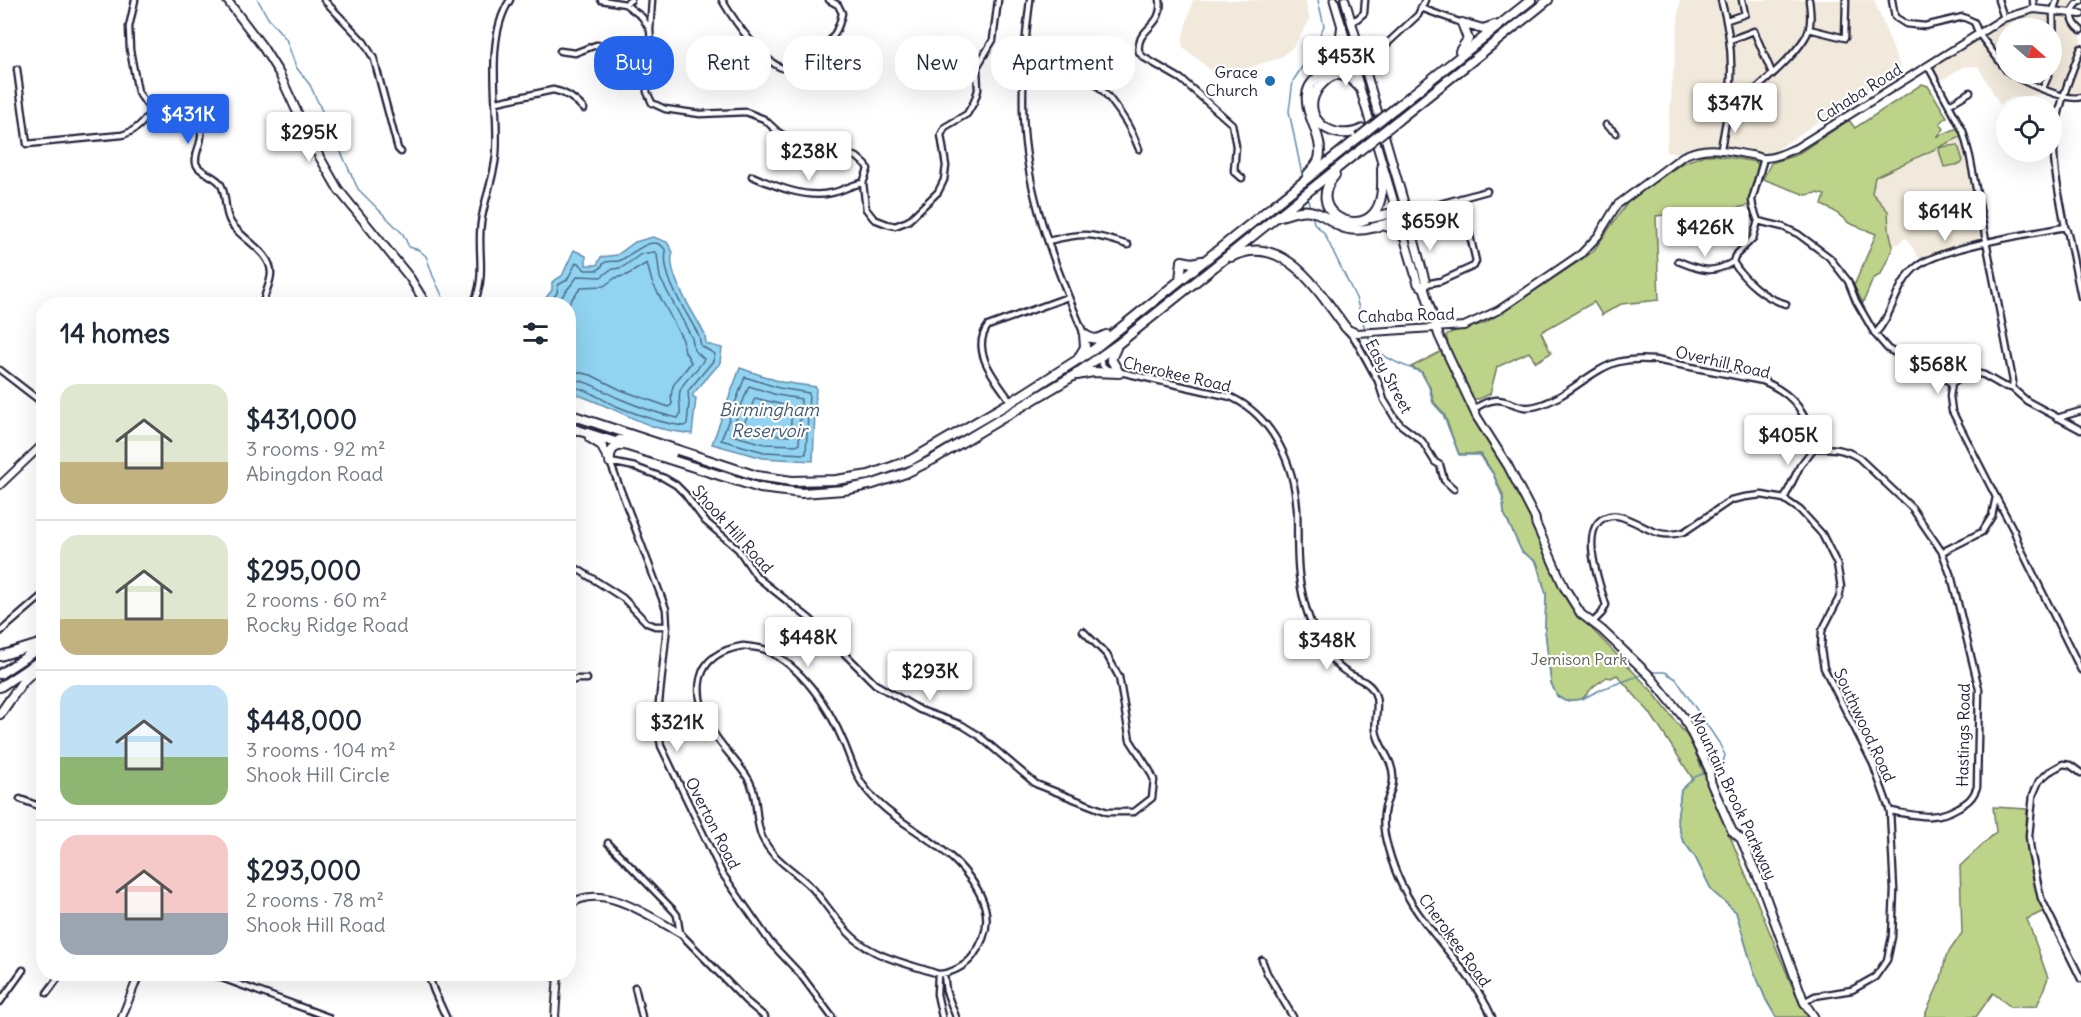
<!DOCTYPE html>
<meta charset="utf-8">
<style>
body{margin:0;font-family:Delius,sans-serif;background:#f2f2f3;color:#1f2937;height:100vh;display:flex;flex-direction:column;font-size:22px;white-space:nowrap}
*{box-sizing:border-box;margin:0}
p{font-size:20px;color:#747a83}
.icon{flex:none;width:33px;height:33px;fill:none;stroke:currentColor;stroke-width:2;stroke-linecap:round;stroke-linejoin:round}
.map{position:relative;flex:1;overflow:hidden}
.sheet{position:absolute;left:36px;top:297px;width:540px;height:684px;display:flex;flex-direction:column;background:#fff;border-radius:24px;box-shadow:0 6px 24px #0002}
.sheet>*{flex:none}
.guide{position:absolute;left:594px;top:36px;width:570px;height:54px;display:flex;gap:12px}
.needle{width:39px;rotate:110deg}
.controls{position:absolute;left:1996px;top:18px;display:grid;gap:12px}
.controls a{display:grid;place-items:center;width:66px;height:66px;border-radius:50%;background:#fff;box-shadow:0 6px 24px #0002;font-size:30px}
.price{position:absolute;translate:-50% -51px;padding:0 14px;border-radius:6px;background:#fff;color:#222;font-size:20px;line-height:39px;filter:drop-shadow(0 2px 3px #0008)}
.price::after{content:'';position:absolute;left:50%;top:36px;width:18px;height:14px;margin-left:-9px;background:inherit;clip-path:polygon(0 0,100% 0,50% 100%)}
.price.current{background:#2563eb;color:#fff}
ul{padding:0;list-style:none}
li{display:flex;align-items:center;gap:18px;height:150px;padding:0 24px}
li+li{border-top:2px solid #e0e1e3}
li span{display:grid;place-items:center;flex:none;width:168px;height:120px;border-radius:18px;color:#555}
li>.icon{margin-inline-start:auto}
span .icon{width:72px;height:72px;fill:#fffc;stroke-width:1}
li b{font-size:26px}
h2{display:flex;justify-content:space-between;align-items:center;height:72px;padding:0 24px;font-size:26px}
.pill{padding:0 21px;border-radius:24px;background:#fff;box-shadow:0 6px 24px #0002;font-size:21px;line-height:54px}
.pill.current{background:#2563eb;color:#fff}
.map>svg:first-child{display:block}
.built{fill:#f1e9db;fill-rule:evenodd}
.green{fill:#bdd389;stroke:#707a62;stroke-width:1.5}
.water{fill:#90d4f2;stroke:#648da9;stroke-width:1.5}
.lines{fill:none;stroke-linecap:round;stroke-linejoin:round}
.shore{stroke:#4e6984;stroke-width:1.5}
.stream{stroke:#648da9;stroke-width:1.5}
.minor-casing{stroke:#22223b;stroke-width:9}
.tertiary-casing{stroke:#22223b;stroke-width:10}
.secondary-casing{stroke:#22223b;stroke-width:11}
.trunk-casing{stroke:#22223b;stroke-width:12}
.minor{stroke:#fff;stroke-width:4.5}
.tertiary{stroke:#fff;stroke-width:6}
.secondary{stroke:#fff;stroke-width:7}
.trunk{stroke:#fff;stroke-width:8}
.trunk-bridge-casing{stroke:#22223b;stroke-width:12;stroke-linecap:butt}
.trunk-bridge{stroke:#fff;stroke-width:8}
.poi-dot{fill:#1f6fb2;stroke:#fff;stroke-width:2}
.labels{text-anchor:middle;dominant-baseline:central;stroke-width:4.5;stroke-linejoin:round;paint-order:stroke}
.poi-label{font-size:16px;fill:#22223b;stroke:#fff;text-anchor:end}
.street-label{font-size:16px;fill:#22223b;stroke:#fff}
.park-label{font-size:16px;fill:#586056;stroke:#fff}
.water-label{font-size:18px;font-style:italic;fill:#435772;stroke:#fff}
</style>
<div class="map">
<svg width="2081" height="1017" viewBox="0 0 2081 1017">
<rect width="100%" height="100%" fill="#fff"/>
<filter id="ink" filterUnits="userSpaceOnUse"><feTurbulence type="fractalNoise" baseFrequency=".0167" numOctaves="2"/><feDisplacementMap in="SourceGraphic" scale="12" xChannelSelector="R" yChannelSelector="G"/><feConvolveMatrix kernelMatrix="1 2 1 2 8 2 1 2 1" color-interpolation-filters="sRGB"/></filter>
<g filter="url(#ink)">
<!-- built -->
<path class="built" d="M1193,0H1305L1310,20L1294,46L1280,58L1219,77L1183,47L1182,40Z
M1680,0H1874L1900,67L1766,157L1666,152Z
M2057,0H2081V100L2068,101L2044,94L2011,98L2000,105L1978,66L1963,67L1938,82L1928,66L2004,18L2034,9L2053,11ZM2007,28H2052V74H2007Z
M1961,137L1984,238L1980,242L1946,250L1921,261L1906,238L1893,247L1889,229L1888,211L1872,193L1875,177Z"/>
<!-- green -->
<path class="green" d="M1922,84L1928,86L1947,117L1940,123L1944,129L1937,137L1957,128L1961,137L1875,177L1872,193L1888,211L1889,229L1893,247L1881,274L1873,279L1863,303L1854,286L1876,234L1849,223L1834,211L1822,205L1825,195L1817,193L1806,195L1763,179L1771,163L1796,155L1849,120L1855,128Z
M1958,145L1963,161L1961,164L1944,167L1939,150L1941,147Z
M1704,155H1715L1756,162L1760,167L1752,189L1750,205L1724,211L1714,237L1693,231L1672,214L1656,216L1659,300L1621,304L1602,315L1594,302L1541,332L1551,353L1536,362L1529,352L1497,367L1490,394L1479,399H1474L1449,348L1446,335C1453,330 1474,327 1485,323L1581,260L1594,250L1630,199L1683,163Z
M1444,350L1453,377L1508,470L1563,588L1585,622L1652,691L1690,740L1800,1005L1809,1017H1776L1766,1000L1752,966L1736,912L1712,891L1695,857L1682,839L1677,820L1681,790L1693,779L1650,713L1617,675L1611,678L1607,677L1594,686L1582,699L1565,701L1557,696L1551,683L1545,630L1546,594L1537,562L1522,552L1504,513L1503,495L1493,473L1481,454H1459L1444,414L1434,402L1430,387L1422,372L1411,367Z
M1993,807L2027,809C2024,847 2033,875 2044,911L2027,919L2048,978L2037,1006L2011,1007L1993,993L1976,1017H1924L1941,979L1946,956L1962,933L1960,866L1996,832Z"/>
<!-- water -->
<path class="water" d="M653,237L667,242L673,252C665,273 695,314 705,335L706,344L722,348L720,363L693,394V397L696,398L692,434C680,432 667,431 655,427C637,422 580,392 569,393L568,304H541L552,290V282L562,276L574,250L586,256V265H597L601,257L617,255L635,242Z
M740,368L781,382L816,387L813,461L763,458L712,444Z"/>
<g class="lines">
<!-- shore -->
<path class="shore" d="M548,304L557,293L558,285L567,280L576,263H579L585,270H598C601,269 602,265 604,263C608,260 615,262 619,261C632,256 654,230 666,251C661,278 687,312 699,336L701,346L715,354L713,361L688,391L689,403L687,424L684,426C660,423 639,415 616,406C601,400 585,386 568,387
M556,304L578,276L601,277L610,270L623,267L641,254L655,252L657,254L660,278L692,338L694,350L704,359C698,371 684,379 680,391C678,399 681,407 680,415L678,418C657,414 637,406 618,398C602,391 586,379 568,379
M568,305L574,296L582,287L604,286L615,278L627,275L647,263L652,282L683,340L685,352L691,362C681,379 668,381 672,404L669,407L621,390L591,375L568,370
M745,377L779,388L809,393L806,454L764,452L721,440Z
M749,386L777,395L801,399L799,445L765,444L731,435V432Z
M755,398L792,407L790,436L766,435L743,429V426Z"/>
<!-- stream -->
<path class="stream" d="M258,0L268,18L286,39L296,67L310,85L358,189L403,234L409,247L419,250L426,256L433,276L446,304
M1302,175L1289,111L1293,81L1311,53L1324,26L1318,0
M1308,199L1310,208
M1312,214L1314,223L1324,233L1356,298L1365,329
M528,304L530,302L534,304
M1368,336C1378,358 1400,364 1421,372L1429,387L1433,403L1443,414L1459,455H1480L1493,474L1502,496L1504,513L1522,552L1536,562L1546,594L1545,630L1551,683L1557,696L1565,701L1582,699L1602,689L1644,674
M1649,672H1665L1676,679L1719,743L1725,755L1723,763L1711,769
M1707,772L1695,777L1681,790L1677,820L1682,839L1695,857L1712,891L1736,912L1752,966L1766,1000L1776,1017"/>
<!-- minor casing -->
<g class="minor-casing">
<path id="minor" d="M135,0L129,27L130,50L138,92L151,111L189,121L201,131C203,143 194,152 196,163C198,172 214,175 220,183C227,194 224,208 229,219C236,237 271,250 271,273C271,283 264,294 263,304
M324,0L364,42L374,59L398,149L401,152
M601,0L625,4L631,0
M652,0L650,30L652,57L647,78V92L652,103L665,109L700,114L746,112L764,119L778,132L788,138L822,139L842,153L857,157L866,165L868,169L863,183L866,209L874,219L887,224L895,226L908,221L938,192L944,180L946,166L941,135L945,127L967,114L974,102L978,90L977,67L993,40L998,0
M722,0C732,17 769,74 792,69C801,68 809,60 816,55C830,44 839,31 842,13L838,5L829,0
M1030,0C1024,46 1020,95 1025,142C1032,208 1058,273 1084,334
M1160,0C1164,28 1135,28 1139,52L1143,57L1181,79L1232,124L1236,146L1234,171L1242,178
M1892,0L1895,17L1906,24L1925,26L1963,17L1974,22L1979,34L2007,71
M1998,0L2004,18
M2033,0L2034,9
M2081,1C2069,9 2070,21 2081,30
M625,4L642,17L650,30
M1421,8L1462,23
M1727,20L1745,14L1742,0
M1351,21L1357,19L1364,13L1365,0
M1809,29L1845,38L1846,0
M1730,40L1754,31L1772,73
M2081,48C2069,79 2056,111 2054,145C2053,172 2061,201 2065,227L2068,234L2081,297
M560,51L575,53L596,45L630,47L651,45
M1025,58C1039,59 1053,59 1067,64C1098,76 1128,119 1139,149
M1362,59L1377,51
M1364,65L1418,15L1425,0
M1928,66L1963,131L1970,157L2013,381L2012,388
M2052,66L2054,61L2053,11L2057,0
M17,69L27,144L122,135C136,131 143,123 151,111
M2011,74C2024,82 2067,102 2081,97
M2043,88L2049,74
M497,102L553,90C566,92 575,99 584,109
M1950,104L1970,92
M1727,115C1747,96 1803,52 1809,29C1812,19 1810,9 1809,0
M1606,125L1616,133
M1721,148C1732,93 1737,55 1721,0
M1764,158L1752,200L1753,207L1758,221L1783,227L1798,234L1829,257L1848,281L1856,301L1875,334L1888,349L1952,383
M752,176C775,186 806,199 831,193C843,191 852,184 863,183
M1407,213L1487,191
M1758,221L1753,238L1735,256L1733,262C1744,280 1765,299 1786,304
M1048,241C1084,232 1092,233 1128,245
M1678,261C1700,270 1711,275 1733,262
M1426,284L1441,281L1474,266L1476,261L1461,198
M473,304C487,278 477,251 481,223C484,200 494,178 496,155C500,108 483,41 510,0
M1347,330L1355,339L1378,381L1384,400L1395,418L1401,425L1422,441L1435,462L1440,465L1444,480L1454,489
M1875,334C1893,315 1895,286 1915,268C1939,247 2030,234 2065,227
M1099,358L1103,366L1107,369L1231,397C1273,417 1294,464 1297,509C1298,533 1296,558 1300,582C1305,612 1318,651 1343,670C1353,678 1370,680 1375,694C1380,706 1374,718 1376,730C1378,747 1393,759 1393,777C1394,787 1388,797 1385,807C1382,820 1384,835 1388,848C1395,874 1407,899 1424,921C1447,952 1476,981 1492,1017
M0,370L44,404
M1011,402C997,381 969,351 988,326L1068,297
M1474,409C1507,386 1511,415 1540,405C1569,396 1592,369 1618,362C1630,359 1642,359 1655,360L1763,381C1796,395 1807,414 1814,448
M2057,418L2081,411
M1814,448C1831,448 1844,448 1859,458L1912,508L1942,552L1952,579L1979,689L1977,787C1973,798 1968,802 1959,807C1934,822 1916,815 1890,811
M610,462L635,467L664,478L676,485L685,494L705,521L738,549L757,577L810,619L875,684L920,710L962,725L978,735L1036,784L1107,812H1134L1152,798L1154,780L1150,771L1130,740L1119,677L1107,655L1083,631
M610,462L666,609L667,626L657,722L661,746L722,873L770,942L801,975L832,1017
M1996,497L2014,531L2020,547L2081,670
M1784,499L1800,466L1814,448
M1942,552L1982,532L1992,516L1996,497L1952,411L1950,396L1952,383L1965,375L1975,373L1984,375L2003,386L2012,388L2027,401L2081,430
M568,563L623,598L647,623L655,626H667
M1592,623L1602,613L1606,605C1600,585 1579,530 1604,518C1610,515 1616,515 1622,517C1646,525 1656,540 1684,532L1731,500L1745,497L1762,495L1784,499L1800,510L1822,534L1837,564L1841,587L1839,598L1822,631L1821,650L1824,668L1873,764L1890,811L1894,890L1892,937L1887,960L1875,977L1852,990L1815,996L1804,1002
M0,632L44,594
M743,646C750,647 759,647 766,650C802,667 829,707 844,743C850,757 854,772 863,785C887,819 928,833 957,863C984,891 999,922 973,956C966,966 950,974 938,974C910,964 876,958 854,938C838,924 827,905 813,889C796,871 773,861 762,837C754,819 759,798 749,780C739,763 723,749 713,732C691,694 692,654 743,646Z
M568,682L577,679H587
M2081,773L2070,765L2063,764L2049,772L2039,781L2033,795L2029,836L2031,852L2041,898L2081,979
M20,799L44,808
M608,843L674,911L677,915L680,933L746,1001L765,1017
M1262,960L1267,973L1293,1017
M211,974L328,1017
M428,974L434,991L446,1017
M938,974L937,994L942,1017
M944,974L946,991L956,1017
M635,987L642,1017
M47,993L61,974
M0,1002L23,970"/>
</g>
<!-- tertiary casing -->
<g class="tertiary-casing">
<path id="tertiary" d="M1346,328L1357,333L1464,326L1499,310L1581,254L1598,236L1617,205L1683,156C1709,144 1725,151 1751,155C1756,156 1761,158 1765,158C1776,158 1786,152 1796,148L2004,18L2034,9L2081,14
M0,485L44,443
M568,907C598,878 652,918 680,933
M122,1017L139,974
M555,1017L558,974"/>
</g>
<!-- secondary casing -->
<g class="secondary-casing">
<path id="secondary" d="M227,0L262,46L279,73L311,142L338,189L410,278L426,304
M1334,0L1418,284L1424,288L1439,336L1477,417L1508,466L1535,518L1536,524L1564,587L1581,614L1602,630L1650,676L1684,718L1709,769L1711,783L1732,831L1741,839L1761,884L1804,1002L1814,1017
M1345,0L1407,213L1426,284L1424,288"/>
</g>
<!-- trunk casing -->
<g class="trunk-casing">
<path id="trunk" d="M1462,23L1483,29L1495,25
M1460,51L1468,39L1462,23
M1330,68L1339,52L1342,27
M1337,74L1350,78L1359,87
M1394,109L1531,0
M1398,120L1548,0
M1363,129C1327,146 1293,109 1325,81C1335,72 1351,69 1364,65
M1308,174C1312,169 1317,165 1319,159C1327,128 1282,95 1327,71C1337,65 1351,62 1362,59
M1335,175C1305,209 1354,237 1374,213C1384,201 1382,182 1382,168
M1281,216C1292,213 1303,208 1314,212C1323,214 1331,221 1339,226C1359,236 1390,224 1407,213
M1371,218L1396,212L1407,213
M1381,225L1396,229L1403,236
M1231,257C1284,230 1320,294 1346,328
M1180,280L1182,261L1192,263L1202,261
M1084,334C1092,340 1097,340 1106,335
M1116,348L1111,359L1119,373
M1079,357L1085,347L1084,334
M1077,375L1093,372L1119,373
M568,414L757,476L792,481L836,480L869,475L911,460L1011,402L1093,350L1358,138
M568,427L760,488L802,493L844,490L873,484L906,473L932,460L1073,376L1118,344L1360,150
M590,438L601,445L607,456
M621,444L619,440L630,441L672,454
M610,462C609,452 612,447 622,445
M0,656L39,644
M0,674L44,645
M0,687L39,661
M0,714L23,681L44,661"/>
</g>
<!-- minor -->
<use href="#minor" class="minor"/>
<!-- tertiary -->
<use href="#tertiary" class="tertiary"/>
<!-- secondary -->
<use href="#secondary" class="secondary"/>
<!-- trunk -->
<use href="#trunk" class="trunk"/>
<!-- trunk-bridge casing -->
<g class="trunk-bridge-casing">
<path id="trunk-bridge" d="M1358,138L1394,109
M1360,150L1398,120"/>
</g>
<!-- trunk-bridge -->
<use href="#trunk-bridge" class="trunk-bridge"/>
</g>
</g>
<!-- markers -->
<circle class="poi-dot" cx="1270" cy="81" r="6"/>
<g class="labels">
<!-- poi labels -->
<g class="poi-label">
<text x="1258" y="72">Grace<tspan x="1258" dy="18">Church</tspan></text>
</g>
<!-- street labels -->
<g class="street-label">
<text transform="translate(1859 93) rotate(-32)">Cahaba Road</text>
<text transform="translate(1406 315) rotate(-2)">Cahaba Road</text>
<text transform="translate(1723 362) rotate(13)">Overhill Road</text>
<text transform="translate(1177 374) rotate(13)">Cherokee Road</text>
<text transform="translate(1389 376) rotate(62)">Easy Street</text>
<text transform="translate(733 529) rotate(48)">Shook Hill Road</text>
<text transform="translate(1865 725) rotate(65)">Southwood Road</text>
<text transform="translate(1963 735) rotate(-89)">Hastings Road</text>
<text transform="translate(1734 796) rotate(65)">Mountain Brook Parkway</text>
<text transform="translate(713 823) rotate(63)">Overton Road</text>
<text transform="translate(1455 940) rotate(54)">Cherokee Road</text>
</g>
<!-- park labels -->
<g class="park-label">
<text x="1579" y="659">Jemison Park</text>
</g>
<!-- water labels -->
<g class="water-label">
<text x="769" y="409">Birmingham<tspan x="769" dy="21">Reservoir</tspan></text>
</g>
</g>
</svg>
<div class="controls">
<a><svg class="needle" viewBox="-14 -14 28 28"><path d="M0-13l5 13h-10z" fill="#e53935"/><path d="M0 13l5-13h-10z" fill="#747a83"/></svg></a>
<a><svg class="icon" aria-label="locate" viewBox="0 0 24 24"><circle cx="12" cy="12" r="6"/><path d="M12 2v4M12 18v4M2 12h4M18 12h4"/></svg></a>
</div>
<b class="price" style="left:1346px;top:87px">$453K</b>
<b class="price" style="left:1735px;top:134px">$347K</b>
<b class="price current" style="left:188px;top:145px">$431K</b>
<b class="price" style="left:309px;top:163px">$295K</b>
<b class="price" style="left:809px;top:182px">$238K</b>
<b class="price" style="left:1945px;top:242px">$614K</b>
<b class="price" style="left:1430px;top:252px">$659K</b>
<b class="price" style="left:1705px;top:258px">$426K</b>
<b class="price" style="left:1938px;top:395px">$568K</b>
<b class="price" style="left:1788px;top:466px">$405K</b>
<b class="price" style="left:808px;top:668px">$448K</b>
<b class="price" style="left:1327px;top:671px">$348K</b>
<b class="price" style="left:930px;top:702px">$293K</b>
<b class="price" style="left:677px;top:753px">$321K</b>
<div class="guide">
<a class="pill current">Buy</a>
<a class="pill">Rent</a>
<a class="pill">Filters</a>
<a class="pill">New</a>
<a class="pill">Apartment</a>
</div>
<section class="sheet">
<h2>14 homes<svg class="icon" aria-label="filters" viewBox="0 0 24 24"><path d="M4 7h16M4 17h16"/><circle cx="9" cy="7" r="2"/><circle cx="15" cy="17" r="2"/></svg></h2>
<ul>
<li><span style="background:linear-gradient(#dfe7d0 65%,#c2b280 0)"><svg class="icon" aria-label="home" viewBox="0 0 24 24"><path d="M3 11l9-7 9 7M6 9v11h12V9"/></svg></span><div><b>$431,000</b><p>3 rooms · 92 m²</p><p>Abingdon Road</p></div></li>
<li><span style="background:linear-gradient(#dfe7d0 70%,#c2b280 0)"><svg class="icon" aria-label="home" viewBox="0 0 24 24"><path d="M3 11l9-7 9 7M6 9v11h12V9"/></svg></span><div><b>$295,000</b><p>2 rooms · 60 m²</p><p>Rocky Ridge Road</p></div></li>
<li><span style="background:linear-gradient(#bfe0f5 60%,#8fb573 0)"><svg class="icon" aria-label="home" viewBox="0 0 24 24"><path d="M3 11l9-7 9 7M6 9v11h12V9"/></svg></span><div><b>$448,000</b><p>3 rooms · 104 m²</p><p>Shook Hill Circle</p></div></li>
<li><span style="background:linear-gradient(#f6c9c9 65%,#9aa5b1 0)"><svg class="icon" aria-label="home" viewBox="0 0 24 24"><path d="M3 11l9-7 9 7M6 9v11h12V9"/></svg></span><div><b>$293,000</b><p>2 rooms · 78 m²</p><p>Shook Hill Road</p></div></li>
</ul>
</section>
</div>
